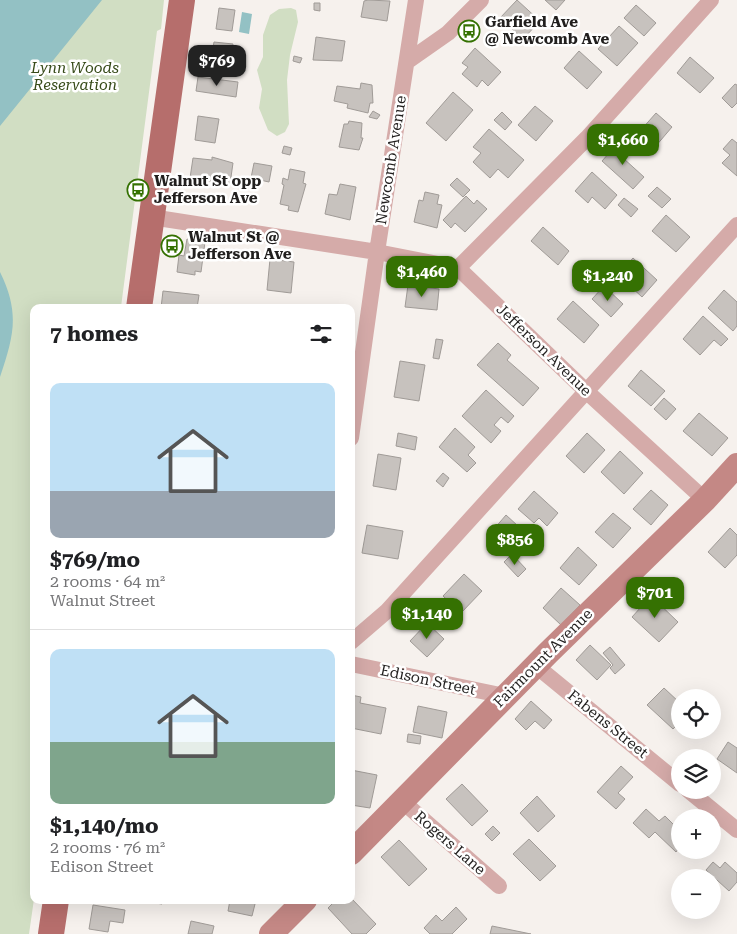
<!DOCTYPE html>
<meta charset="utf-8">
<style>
body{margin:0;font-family:"Roboto Serif",serif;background:#f2f2f2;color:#202124;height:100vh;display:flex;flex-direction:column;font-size:19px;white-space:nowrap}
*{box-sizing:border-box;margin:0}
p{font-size:16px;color:#757577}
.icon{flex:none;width:28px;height:28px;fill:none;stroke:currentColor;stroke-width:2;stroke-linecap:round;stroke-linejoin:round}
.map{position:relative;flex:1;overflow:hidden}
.panel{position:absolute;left:30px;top:304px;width:325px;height:600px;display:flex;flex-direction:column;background:#fff;border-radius:10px;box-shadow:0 5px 20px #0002}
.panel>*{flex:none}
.buttons{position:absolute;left:671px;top:689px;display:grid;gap:10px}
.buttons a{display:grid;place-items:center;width:50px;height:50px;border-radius:50%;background:#fff;box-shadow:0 5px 20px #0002;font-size:25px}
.price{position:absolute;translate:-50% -42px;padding:0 11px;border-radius:10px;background:#357102;color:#fff;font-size:16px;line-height:32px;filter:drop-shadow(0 1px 2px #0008)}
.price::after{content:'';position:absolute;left:50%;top:30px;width:15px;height:11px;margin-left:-8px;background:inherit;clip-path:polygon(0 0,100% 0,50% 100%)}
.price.active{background:#222;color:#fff}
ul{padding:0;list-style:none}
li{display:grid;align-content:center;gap:10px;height:265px;padding:0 20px}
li+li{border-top:1px solid #e0e0e0}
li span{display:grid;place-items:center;height:155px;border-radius:10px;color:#555}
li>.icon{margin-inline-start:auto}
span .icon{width:90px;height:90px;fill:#fffc;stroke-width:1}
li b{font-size:21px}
h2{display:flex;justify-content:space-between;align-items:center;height:60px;padding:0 20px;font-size:21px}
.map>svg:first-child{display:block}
.green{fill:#d1dec3}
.water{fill:#93c1c4}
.building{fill:#c7c2be;stroke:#a09b97}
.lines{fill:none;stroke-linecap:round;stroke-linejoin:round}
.street{stroke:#d5aba9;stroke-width:16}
.secondary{stroke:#c48885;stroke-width:24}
.primary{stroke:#b66e6c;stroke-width:26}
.labels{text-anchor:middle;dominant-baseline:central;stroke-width:5;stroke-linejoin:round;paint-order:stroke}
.poi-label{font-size:15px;font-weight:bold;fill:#211f1e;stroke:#fff;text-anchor:start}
.park-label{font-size:15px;font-style:italic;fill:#364a18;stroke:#fff}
.street-label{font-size:15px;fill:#211f1e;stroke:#fff}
</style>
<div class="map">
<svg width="737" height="934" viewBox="0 0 737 934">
<rect width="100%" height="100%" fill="#f6f1ed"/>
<!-- green -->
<path class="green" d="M0,0H164L161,29L157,31L121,307L34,308V899L29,934H0Z
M291,8L296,10L298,22L290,55L287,80L289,124L285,132L277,136L268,130L259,108L262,89L257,70L263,57V35L270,15L279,9Z"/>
<!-- water -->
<path class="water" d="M0,0H102L0,126Z
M242,12L252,14L249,34L239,32Z
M0,272C20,313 14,335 0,377Z"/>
<!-- building -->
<path class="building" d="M368,0L390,1L387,21L361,17L364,1Z
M517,0L540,21L523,39L500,18Z
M545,0H565L556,10Z
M314,3H320V11L314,10Z
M636,5L656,23L644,36L624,18Z
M219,8L235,10L232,31L216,29Z
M619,26L638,43L617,66L598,49Z
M316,37L345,41L342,61L313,60Z
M214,42L233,44L230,67L211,65V62H208L210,48H213Z
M475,48L501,72L488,86L482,80L477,87L462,74L468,67L462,63Z
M579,51L602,72L587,89L564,68Z
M294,56L302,58L300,63L293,61Z
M690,57L714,78L700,93L677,73Z
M198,77L238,82L236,97L196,91Z
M361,83L372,85L373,103H370L368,113L347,108L348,104L334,101L337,86L360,89Z
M735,84L737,85V103L732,108L722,98Z
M453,92L473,110L446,141L426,123Z
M535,106L553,121L536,141L518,125Z
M373,111L380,115L377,119L369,117Z
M502,112L512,122L505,130L494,120Z
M656,113L672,127L649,154L633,139Z
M198,116L219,119L215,143L195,140Z
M349,121L362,123L361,138H363L359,150L339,147L344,124H348Z
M489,129L524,160L508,178L498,169L490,178L473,162L481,153L473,147Z
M732,139L737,143V176L722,163L730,155L723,149Z
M618,143L629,152L623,158L644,177L633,189L602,161Z
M284,146L292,148L290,155L282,153Z
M212,157L233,163L230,184L190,178L193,158L212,160Z
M254,163L272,166L269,182L251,178Z
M290,169L305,172L303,183L306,184L298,212L288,210L289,206L280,204L284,185L282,184L283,178L288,180Z
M592,172L617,195L605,209L592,197L588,203L575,191Z
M457,178L470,190L463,197L450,185Z
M340,184L356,187L350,220L325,214L329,194L337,195Z
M657,187L671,199L662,208L648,196Z
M425,192L439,195L437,204L442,205L437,228L414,222L419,200L423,201Z
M466,196L474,204L477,200L487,209L465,232L455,223L451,228L443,220Z
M624,198L638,209L631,217L618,205Z
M666,215L690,237L676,252L652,231Z
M543,227L569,251L558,265L531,241Z
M187,239L205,242L201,272L195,271V275L177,272L179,255L184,256Z
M633,258L657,280L642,297L618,275Z
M270,259L294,262L291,293L267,290Z
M408,285L439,289L437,310L405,307Z
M604,286L623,304L611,317L592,299Z
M724,290L737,302V326L733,331L708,308Z
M163,291L199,295L197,308H161Z
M573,301L599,325L584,343L557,319Z
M703,316L728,339L721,346L714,340L700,355L683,339Z
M436,339L443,340L439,359L433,358Z
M498,343L511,355L507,360L539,388L523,406L477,365Z
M400,361L425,365L419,401L394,397Z
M641,370L665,391L651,406L628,386Z
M486,390L514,416L508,423L501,417L494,425L501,431L491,443L462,416Z
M664,398L676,409L666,420L654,409Z
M699,413L728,438L712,456L683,431Z
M455,428L475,447L468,455L476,463L467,472L439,447Z
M398,433L417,437L415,450L396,446Z
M587,433L605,450L584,473L566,456Z
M620,451L643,473L624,494L601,472Z
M378,454L401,458L396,490L373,486Z
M443,473L449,478L443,487L436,481Z
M651,490L668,505L651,525L633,509Z
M534,491L558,513L547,526L539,518L534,523L518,509Z
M613,513L631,528L613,548L595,532Z
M506,515L530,537L518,551L494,529Z
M367,525L403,531L398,559L362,553Z
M730,528L737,535V555L725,568L708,552Z
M578,547L597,565L579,585L560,568Z
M512,554L526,569L518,577L504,562Z
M464,574L482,591L461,613L443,596Z
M561,588L580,605L561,625L543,608Z
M651,596L678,622L659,642L632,617Z
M427,623L444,639L427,657L410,641Z
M590,645L611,665L597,680L576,660Z
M610,647L625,665L615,674L610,668L613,665L603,653Z
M664,688L680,703V722L673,729L647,705Z
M351,695L361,697L360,703L386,708L381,734L351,728Z
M531,701L552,720L544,729L535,721L526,730L515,719Z
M418,706L447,712L442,738L413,732Z
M408,734L421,736L420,744L407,742Z
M728,742L737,748V773L717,759Z
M621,766L633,777L618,793L625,799L616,809L597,792Z
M351,770L377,775L370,808L351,805Z
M462,784L488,811L472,826L446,799Z
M537,796L555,816L538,832L520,813Z
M646,809L659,821L665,816L680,831V847L676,852L655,832L649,838L633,823Z
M493,826L500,833L492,841L485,834Z
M529,839L556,866L540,881L513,854Z
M399,840L427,869L409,886L381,857Z
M713,862L720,868L725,862L737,873V882L729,891L706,870Z
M351,898L376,924L366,934H352L328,908L336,900H351Z
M136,900H163L162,904Z
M230,900H256L252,916L228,911Z
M93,905L125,910L123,923L110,921L108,932L89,929Z
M456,907L467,919L452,934H430L424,928L436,915L442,921Z
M191,921L214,926L212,934H188Z
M492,926L531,934H490Z"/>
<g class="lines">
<!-- street -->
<path class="street" d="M408,61L448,33L481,0
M151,217L377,252L458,268L586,391L705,500
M458,268L587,138L711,0
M351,438L377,252L416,0
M351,642L387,611L737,225
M351,664L505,696
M535,665L680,784
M688,790L737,830
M402,801L499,886"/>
<!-- secondary -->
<path class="secondary" d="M351,853L548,653L705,500L737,465
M271,934L305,900"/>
<!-- primary -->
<path class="primary" d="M139,308L182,0
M51,934L56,900"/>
</g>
<!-- icons -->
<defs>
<g id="bus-ring" transform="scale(1.125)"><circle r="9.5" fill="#fff" stroke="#357102" stroke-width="1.5"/><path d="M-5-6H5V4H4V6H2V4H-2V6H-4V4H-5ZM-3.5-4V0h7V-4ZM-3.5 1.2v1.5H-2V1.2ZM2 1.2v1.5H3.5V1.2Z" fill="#357102"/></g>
</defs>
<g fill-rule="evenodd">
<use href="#bus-ring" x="469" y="31"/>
<use href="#bus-ring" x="138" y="190"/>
<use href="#bus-ring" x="172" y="246"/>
</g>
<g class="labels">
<!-- poi labels -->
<g class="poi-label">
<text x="485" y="22">Garfield Ave<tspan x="485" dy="17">@ Newcomb Ave</tspan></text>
<text x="154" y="181">Walnut St opp<tspan x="154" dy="17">Jefferson Ave</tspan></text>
<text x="188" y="237">Walnut St @<tspan x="188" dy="17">Jefferson Ave</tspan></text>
</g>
<!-- park labels -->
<g class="park-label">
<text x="75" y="68">Lynn Woods<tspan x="75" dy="17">Reservation</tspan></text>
</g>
<!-- street labels -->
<g class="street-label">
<text transform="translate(391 160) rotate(-81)">Newcomb Avenue</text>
<text transform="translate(544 350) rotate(44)">Jefferson Avenue</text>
<text transform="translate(543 658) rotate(-45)">Fairmount Avenue</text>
<text transform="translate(428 680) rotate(12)">Edison Street</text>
<text transform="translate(608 724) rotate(39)">Fabens Street</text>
<text transform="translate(450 843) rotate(41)">Rogers Lane</text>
</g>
</g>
</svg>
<div class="buttons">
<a><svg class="icon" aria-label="locate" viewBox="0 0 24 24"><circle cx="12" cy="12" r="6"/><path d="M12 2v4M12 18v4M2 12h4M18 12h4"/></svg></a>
<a><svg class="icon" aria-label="layers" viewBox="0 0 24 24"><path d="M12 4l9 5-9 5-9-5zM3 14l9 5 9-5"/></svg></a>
<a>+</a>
<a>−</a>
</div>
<b class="price active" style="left:217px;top:87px">$769</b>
<b class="price" style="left:623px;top:166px">$1,660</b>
<b class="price" style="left:422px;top:298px">$1,460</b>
<b class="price" style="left:608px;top:302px">$1,240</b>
<b class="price" style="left:515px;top:566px">$856</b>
<b class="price" style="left:655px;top:619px">$701</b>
<b class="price" style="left:427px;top:640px">$1,140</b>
<section class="panel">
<h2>7 homes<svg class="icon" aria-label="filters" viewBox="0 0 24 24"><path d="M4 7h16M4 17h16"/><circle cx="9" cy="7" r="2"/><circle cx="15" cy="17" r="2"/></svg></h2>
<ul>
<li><span style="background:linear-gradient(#bfe0f5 70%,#9aa5b1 0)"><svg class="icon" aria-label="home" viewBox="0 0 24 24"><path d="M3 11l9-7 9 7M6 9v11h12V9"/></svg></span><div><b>$769/mo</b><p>2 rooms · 64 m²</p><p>Walnut Street</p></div></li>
<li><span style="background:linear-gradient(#bfe0f5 60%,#7fa58c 0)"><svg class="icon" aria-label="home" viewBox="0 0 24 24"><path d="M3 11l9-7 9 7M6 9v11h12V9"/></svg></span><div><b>$1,140/mo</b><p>2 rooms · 76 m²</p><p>Edison Street</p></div></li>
</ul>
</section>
</div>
